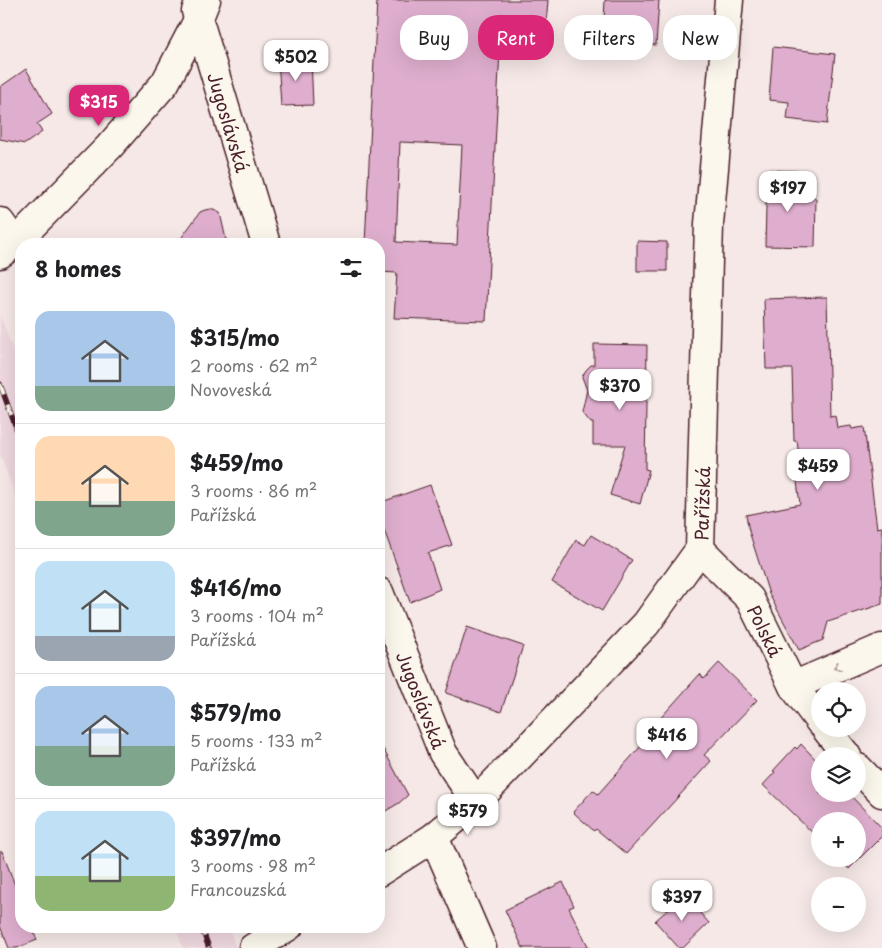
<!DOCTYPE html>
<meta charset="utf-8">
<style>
body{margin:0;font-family:"Playpen Sans",sans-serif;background:#f6f6f6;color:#202124;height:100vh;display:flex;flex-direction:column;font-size:19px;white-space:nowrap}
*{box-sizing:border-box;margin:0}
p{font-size:16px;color:#757577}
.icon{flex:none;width:28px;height:28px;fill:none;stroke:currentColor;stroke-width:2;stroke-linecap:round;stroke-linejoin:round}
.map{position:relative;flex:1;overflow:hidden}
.panel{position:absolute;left:15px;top:238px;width:370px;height:695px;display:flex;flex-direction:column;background:#fff;border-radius:20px;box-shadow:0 5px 20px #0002}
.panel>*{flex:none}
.guide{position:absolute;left:400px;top:15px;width:406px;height:45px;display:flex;gap:10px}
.tools{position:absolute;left:811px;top:682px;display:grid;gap:10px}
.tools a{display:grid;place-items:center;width:55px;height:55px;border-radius:50%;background:#fff;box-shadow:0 5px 20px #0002;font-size:25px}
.price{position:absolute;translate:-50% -42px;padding:0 11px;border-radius:10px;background:#fff;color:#222;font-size:16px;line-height:32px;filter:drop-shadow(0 1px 2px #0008)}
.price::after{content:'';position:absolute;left:50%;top:30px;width:15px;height:11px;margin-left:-8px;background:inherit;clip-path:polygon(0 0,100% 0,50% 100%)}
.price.current{background:#db2777;color:#fff}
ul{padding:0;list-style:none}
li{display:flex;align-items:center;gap:15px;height:125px;padding:0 20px}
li+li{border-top:1px solid #e0e0e0}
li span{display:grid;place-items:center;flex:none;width:140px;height:100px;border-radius:15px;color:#555}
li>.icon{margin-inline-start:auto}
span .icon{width:60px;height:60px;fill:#fffc;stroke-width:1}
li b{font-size:21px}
h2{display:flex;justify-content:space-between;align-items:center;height:60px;padding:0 20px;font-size:21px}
.tag{padding:0 18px;border-radius:20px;background:#fff;box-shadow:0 5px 20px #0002;font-size:18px;line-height:45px}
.tag.current{background:#db2777;color:#fff}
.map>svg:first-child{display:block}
.built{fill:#eed7df}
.building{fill:#dfaece;stroke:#4a1f2b;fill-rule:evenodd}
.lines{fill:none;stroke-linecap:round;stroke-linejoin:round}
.minor-casing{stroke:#4a1f2b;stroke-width:31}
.minor{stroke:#fbf7ec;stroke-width:28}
.rail-casing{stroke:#4a1f2b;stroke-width:5.5}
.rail{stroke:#fbf7ec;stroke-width:4;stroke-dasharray:11;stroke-linecap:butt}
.oneway{stroke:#ab9695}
.labels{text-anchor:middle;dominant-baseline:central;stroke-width:5;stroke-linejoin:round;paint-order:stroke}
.street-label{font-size:18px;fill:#4a1f2b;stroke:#fbf7ec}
</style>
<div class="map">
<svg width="882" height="948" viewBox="0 0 882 948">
<rect width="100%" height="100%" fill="#f5e8e6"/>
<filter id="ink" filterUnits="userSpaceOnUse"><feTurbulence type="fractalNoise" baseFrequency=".02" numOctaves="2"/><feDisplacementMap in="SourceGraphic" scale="10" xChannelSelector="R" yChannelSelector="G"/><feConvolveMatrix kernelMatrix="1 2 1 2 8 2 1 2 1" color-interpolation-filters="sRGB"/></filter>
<g filter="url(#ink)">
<!-- built -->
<path class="built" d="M0,315L21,371V511L0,454Z
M175,926H228L236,948H183Z"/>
<!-- building -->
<path class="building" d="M377,0H548L544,54L500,50L486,321L394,318L397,273L379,272V244H365ZM400,142L462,145L457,245L396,242Z
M605,0H659L656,45L603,41Z
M773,47L835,54L827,124L787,119L789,102L769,100Z
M278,58H311L313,105L281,106Z
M26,69L52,114L37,124L42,132L25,144L0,139V87Z
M767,170L797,171L796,197L816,198L815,247L765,246Z
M211,209L220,213L227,244H177L200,212L205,210Z
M637,241L667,242V271H637Z
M827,297L830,416L835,415L837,428L851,426L852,429L864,427L877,528L882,527V604L828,622L823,640L799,650L769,594L749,531L746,515L800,504L797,482L802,476L797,441H794L792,369H766L764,299Z
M594,344L647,345L645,469L649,470L640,504L610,495L625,445H593V423H591L582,412L587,390L582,377L586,370L591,365H594Z
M430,485L452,545L428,553L440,589L410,602L379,516V503Z
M591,535L632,560L602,611L552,582L576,540L585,545Z
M467,627L523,646L501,712L446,693Z
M719,663L757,700L704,755L711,761L626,854L596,829L594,831L573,812L593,790L598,794L650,736L647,733L700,674L704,679Z
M379,741L408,795L399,803L379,815Z
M801,744L820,764V794H849L882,828V836L849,869L839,859H858V821H820V840L763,785L775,772L773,771L795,747L797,749Z
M2,851L21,901V926H31L37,940L17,948H9L0,926V852Z
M563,882L574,906L569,908L589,948H523L505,910Z
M684,895L709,923L683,948H679L655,921Z"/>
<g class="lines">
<!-- minor casing -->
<g class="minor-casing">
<g id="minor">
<path id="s1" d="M196,11L266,244"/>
<path d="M0,222L15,243"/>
<path d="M0,254L15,243L109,147L165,83L198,20L206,0"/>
<path id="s2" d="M700,549L750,599L793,686L820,722"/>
<path id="s3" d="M379,592L443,753L476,802"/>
<path d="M793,686L882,648"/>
<path d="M826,729L847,756"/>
<path d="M858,768L882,793"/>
<path d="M434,837L482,948"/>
<path id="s4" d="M379,872L434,837L476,802L646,624L700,549L709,224L729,0"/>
<path d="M253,948L289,926"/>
</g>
</g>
<!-- minor -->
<use href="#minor" class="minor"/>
<!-- rail casing -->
<g class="rail-casing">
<path id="rail" d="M0,384L21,441
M201,926L209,948"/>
</g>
<!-- rail -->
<use href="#rail" class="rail"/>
</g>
<!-- one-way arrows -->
<defs><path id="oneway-chevron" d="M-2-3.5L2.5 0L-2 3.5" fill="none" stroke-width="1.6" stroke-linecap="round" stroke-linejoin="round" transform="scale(1.25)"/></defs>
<use class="oneway" href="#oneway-chevron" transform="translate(837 667) rotate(157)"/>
</g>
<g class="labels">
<!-- street labels -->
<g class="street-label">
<text stroke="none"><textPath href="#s1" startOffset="116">Jugoslávská</textPath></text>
<text stroke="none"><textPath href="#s4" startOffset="504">Pařížská</textPath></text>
<text stroke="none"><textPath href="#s2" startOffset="106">Polská</textPath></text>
<text stroke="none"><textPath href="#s3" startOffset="116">Jugoslávská</textPath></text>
</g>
</g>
</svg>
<div class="tools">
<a><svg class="icon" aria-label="locate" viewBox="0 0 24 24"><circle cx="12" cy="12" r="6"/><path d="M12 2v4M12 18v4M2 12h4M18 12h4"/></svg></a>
<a><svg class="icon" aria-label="layers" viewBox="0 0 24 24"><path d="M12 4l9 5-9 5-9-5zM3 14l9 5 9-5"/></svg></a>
<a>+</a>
<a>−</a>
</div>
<b class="price" style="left:296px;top:82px">$502</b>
<b class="price current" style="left:99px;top:127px">$315</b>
<b class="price" style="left:788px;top:213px">$197</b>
<b class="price" style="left:620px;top:411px">$370</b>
<b class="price" style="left:818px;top:491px">$459</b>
<b class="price" style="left:667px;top:760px">$416</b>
<b class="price" style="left:468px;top:836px">$579</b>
<b class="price" style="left:682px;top:922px">$397</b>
<div class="guide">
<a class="tag">Buy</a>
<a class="tag current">Rent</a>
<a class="tag">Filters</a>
<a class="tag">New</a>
</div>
<section class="panel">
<h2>8 homes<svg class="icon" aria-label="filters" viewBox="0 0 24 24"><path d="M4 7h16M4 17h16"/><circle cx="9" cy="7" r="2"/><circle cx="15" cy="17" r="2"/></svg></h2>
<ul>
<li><span style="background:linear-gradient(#a9c7e8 75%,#7fa58c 0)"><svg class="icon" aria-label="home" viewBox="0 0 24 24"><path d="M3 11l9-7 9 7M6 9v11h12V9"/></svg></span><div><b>$315/mo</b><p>2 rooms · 62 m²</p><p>Novoveská</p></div></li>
<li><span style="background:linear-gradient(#ffd9b3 65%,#7fa58c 0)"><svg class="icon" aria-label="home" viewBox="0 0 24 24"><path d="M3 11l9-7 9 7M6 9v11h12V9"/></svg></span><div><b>$459/mo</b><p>3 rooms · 86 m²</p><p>Pařížská</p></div></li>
<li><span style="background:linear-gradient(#bfe0f5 75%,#9aa5b1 0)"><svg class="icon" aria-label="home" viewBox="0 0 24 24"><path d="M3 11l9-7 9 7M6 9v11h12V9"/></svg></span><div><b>$416/mo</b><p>3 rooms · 104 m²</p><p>Pařížská</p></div></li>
<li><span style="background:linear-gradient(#a9c7e8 60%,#7fa58c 0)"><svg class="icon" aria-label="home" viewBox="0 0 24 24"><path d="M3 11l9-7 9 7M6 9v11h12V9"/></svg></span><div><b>$579/mo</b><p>5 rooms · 133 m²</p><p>Pařížská</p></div></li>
<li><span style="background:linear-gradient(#bfe0f5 65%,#8fb573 0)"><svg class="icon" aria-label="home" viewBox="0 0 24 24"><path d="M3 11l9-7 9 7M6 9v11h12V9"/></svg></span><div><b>$397/mo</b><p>3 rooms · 98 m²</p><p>Francouzská</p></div></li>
</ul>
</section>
</div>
